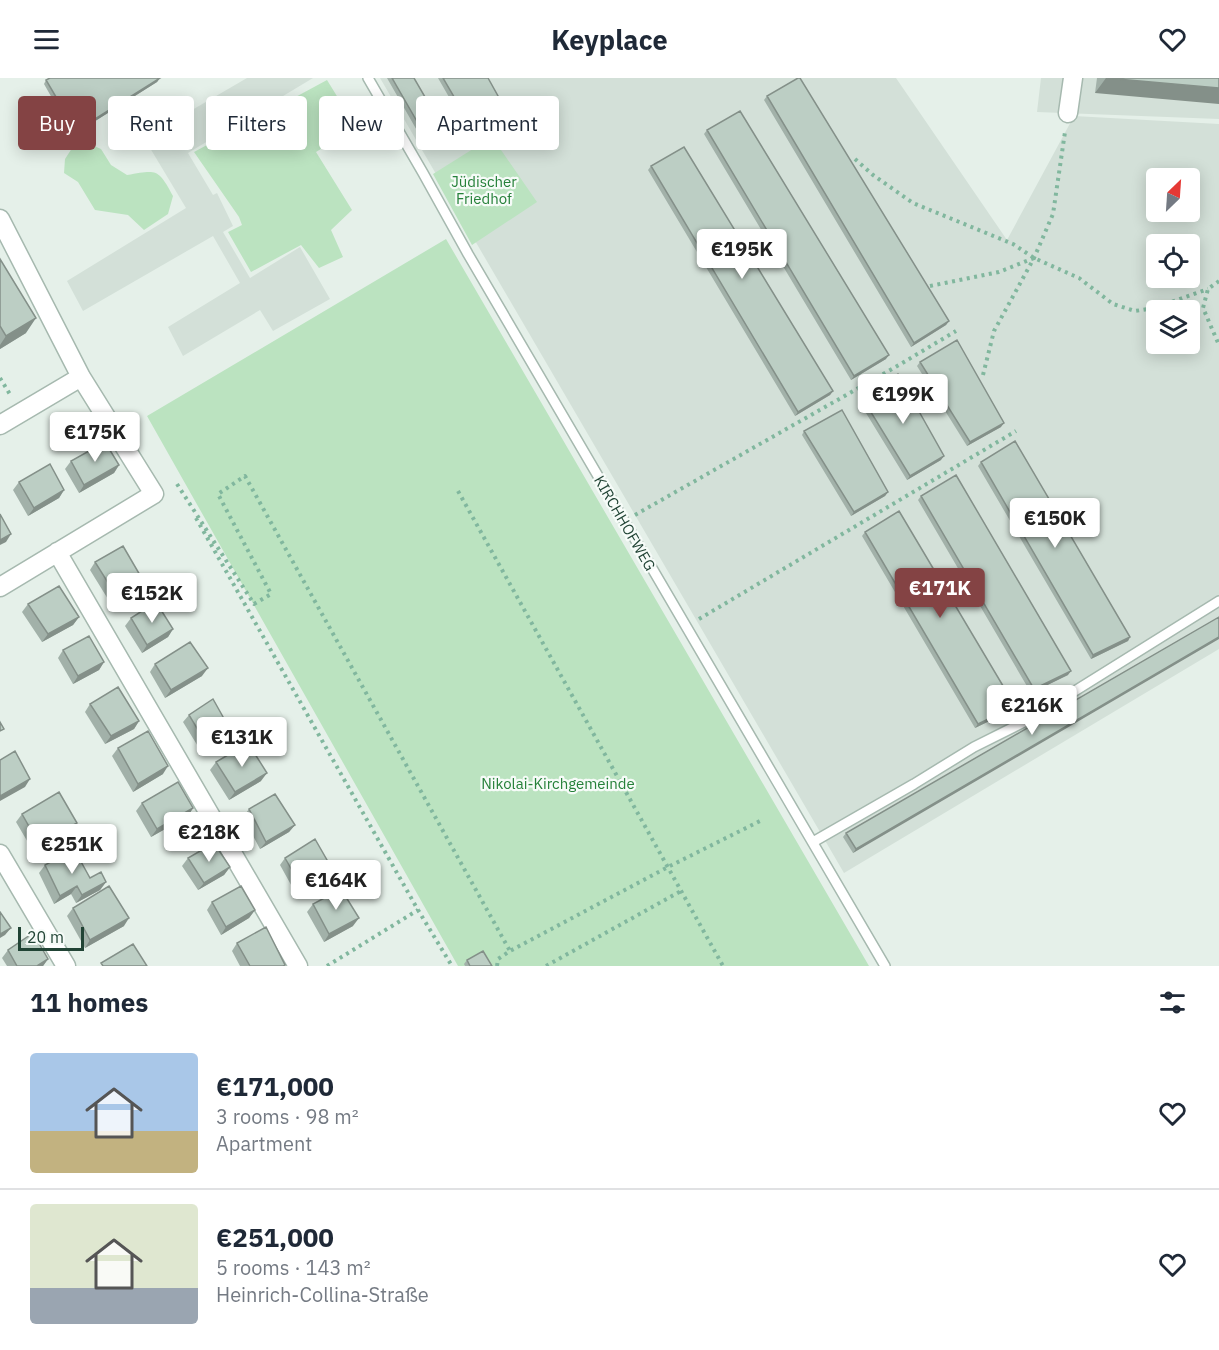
<!DOCTYPE html>
<meta charset="utf-8">
<style>
body{margin:0;font-family:"IBM Plex Sans",sans-serif;background:#f6f6f7;color:#1f2937;height:100vh;display:flex;flex-direction:column;font-size:22px;white-space:nowrap}
*{box-sizing:border-box;margin:0}
p{font-size:20px;color:#747a83}
.icon{flex:none;width:33px;height:33px;fill:none;stroke:currentColor;stroke-width:2;stroke-linecap:round;stroke-linejoin:round}
.map{position:relative;height:888px;overflow:hidden}
.sheet{display:flex;flex-direction:column;background:#fff;flex:1}
.sheet>*{flex:none}
.guide{position:absolute;left:18px;top:18px;width:600px;height:54px;display:flex;gap:12px}
.needle{width:39px;rotate:25deg}
.buttons{position:absolute;left:1146px;top:90px;display:grid;gap:12px}
.buttons a{display:grid;place-items:center;width:54px;height:54px;border-radius:6px;background:#fff;box-shadow:0 3px 15px #0003;font-size:30px}
.scale{position:absolute;left:18px;bottom:15px;width:66px;box-sizing:border-box;padding-left:6px;border:3px solid #214435;border-top:0;font-size:16px;line-height:21px;white-space:nowrap;color:#214435;-webkit-text-stroke:4px #f6fbf8;paint-order:stroke}
.price{position:absolute;translate:-50% -51px;padding:0 14px;border-radius:6px;background:#fff;color:#222;font-size:20px;line-height:39px;filter:drop-shadow(0 2px 3px #0008)}
.price::after{content:'';position:absolute;left:50%;top:36px;width:18px;height:14px;margin-left:-9px;background:inherit;clip-path:polygon(0 0,100% 0,50% 100%)}
.price.on{background:#844344;color:#fff}
ul{padding:0;list-style:none}
li{display:flex;align-items:center;gap:18px;height:150px;padding:0 30px}
li+li{border-top:2px solid #e0e1e3}
li span{display:grid;place-items:center;flex:none;width:168px;height:120px;border-radius:6px;color:#555}
li>.icon{margin-inline-start:auto}
span .icon{width:72px;height:72px;fill:#fffc;stroke-width:1}
li b{font-size:26px}
h2{display:flex;justify-content:space-between;align-items:center;height:72px;padding:0 30px;font-size:26px}
.chip{padding:0 21px;border-radius:6px;background:#fff;box-shadow:0 3px 15px #0003;font-size:21px;line-height:54px}
.chip.on{background:#844344;color:#fff}
header{display:flex;justify-content:space-between;align-items:center;height:78px;padding:0 30px;background:#fff;font-size:27px;font-weight:700}
.map>svg:first-child{display:block}
.built{fill:#d3e0d8;fill-rule:evenodd}
.green{fill:#bbe3c0}
.lines{fill:none;stroke-linecap:round;stroke-linejoin:round}
.service-casing{stroke:#a6b9af;stroke-width:12}
.minor-casing{stroke:#a6b9af;stroke-width:21}
.path{stroke:#81b79e;stroke-width:4;stroke-dasharray:3 4.5;stroke-linecap:butt}
.service{stroke:#fff;stroke-width:9}
.minor{stroke:#fff;stroke-width:18}
.wall{fill:#a2b1a9}
.shaded-wall{fill:#849089}
.building{fill:#bccec4;stroke:#849089;stroke-width:1.5}
.labels{text-anchor:middle;dominant-baseline:central;stroke-width:4.5;stroke-linejoin:round;paint-order:stroke}
.park-label{font-size:15px;fill:#26813a;stroke:#f6fbf8}
.street-label{font-size:15px;fill:#214435;stroke:#f6fbf8}
</style>
<header><svg class="icon" aria-label="menu" viewBox="0 0 24 24"><path d="M4 6h16M4 12h16M4 18h16"/></svg>Keyplace<svg class="icon" aria-label="heart" viewBox="0 0 24 24"><path d="M12 20l-8-8c-3-5 5-10 8-4 3-6 11-1 8 4z"/></svg></header>
<div class="map">
<svg width="1219" height="888" viewBox="0 0 1219 888">
<rect width="100%" height="100%" fill="#e5f0e9"/>
<!-- built -->
<path class="built" d="M247,0H313L188,75L213,117L217,115L233,148L223,154L250,200L300,169L330,221L273,253L260,232L183,278L168,249L240,205L213,158L83,233L67,203L186,130L144,60Z
M380,0H896L1007,162L1074,38L1219,46V571L844,795ZM1156,100H1190V134H1156ZM1156,166H1190V200H1156ZM1156,232H1190V266H1156Z
M1041,0H1219V41L1037,34Z"/>
<!-- green -->
<path class="green" d="M327,2L356,49L316,74L352,132L331,152L343,179L319,190L301,167L251,194L228,154L242,147L239,139L194,74Z
M492,59L537,124L472,167L433,96Z
M78,61L101,71L111,87L127,97C157,92 158,90 173,118L168,136L144,152L128,137L95,132L78,104L64,95L65,81Z
M446,161L869,888H458L147,338Z"/>
<g class="lines">
<!-- service casing -->
<g class="service-casing">
<path id="service" d="M368,0L423,95L468,176L885,888
M813,764L914,706L974,669L1030,641L1219,523"/>
</g>
<!-- minor casing -->
<g class="minor-casing">
<path id="minor" d="M1068,35L1073,0
M0,141L81,299L154,416L0,509
M0,347L81,299
M57,474L298,888
M0,776L66,888"/>
</g>
<!-- path -->
<path class="path" d="M855,81L873,97L913,125L1013,166L1034,180L1079,200L1113,226L1135,233L1154,230L1208,211
M1219,203L1208,211L1203,230L1219,267
M930,208L999,194L1034,180
M983,297L994,253L1034,180L1053,136L1065,54
M0,300L11,318
M177,406L254,526L271,516L218,416L245,398L510,873
M458,413L723,888
M635,437L899,287L956,253
M196,440L418,832L452,888
M699,541L1016,353
M327,888L418,832
M497,888L498,881L510,873L668,789L762,742
M546,888L681,813"/>
<!-- service -->
<use href="#service" class="service"/>
<!-- minor -->
<use href="#minor" class="minor"/>
</g>
<!-- wall -->
<path class="wall" d="M160,0L157,4L73,57L44,6L46,2Z
M387,0H414L443,50L440,54L423,63Z
M438,0H488L498,18L496,22L461,40Z
M1097,0H1219L1095,15Z
M767,18L949,243L946,247L911,269L764,22Z
M707,52L886,281L851,302L704,56Z
M651,88L833,313L830,317L795,338L648,92Z
M0,181L26,255L0,271Z
M920,284L1001,349L967,368L917,288Z
M861,318L941,382L907,402L858,322Z
M804,353L888,414L885,418L851,438L802,357Z
M71,383L119,387L114,395L79,415L65,391Z
M981,384L1130,559L1128,563L1091,581L978,388Z
M19,404L64,412L59,420L28,438L13,412Z
M921,418L1068,597L1031,615L918,422Z
M865,454L1015,628L1012,632L975,650L862,458Z
M95,484L144,504L138,512L111,526L90,492Z
M28,526L79,539L73,547L42,564L22,534Z
M1219,539L853,775L843,759L846,755Z
M131,540L173,551L168,559L142,575L125,548Z
M63,572L104,584L99,592L73,606L58,580Z
M155,586L202,598L165,620L150,594Z
M90,626L139,643L134,651L105,666L85,634Z
M189,637L222,654L199,670L183,644Z
M118,670L163,696L133,714L112,678Z
M216,684L261,703L229,722L210,692Z
M142,725L193,730L188,738L151,759L136,733Z
M249,731L295,747L289,754L260,771L243,739Z
M22,736L77,745L71,752L33,773L16,744Z
M188,780L230,789L224,797L198,812L182,788Z
M285,780L325,797L295,814L280,787Z
M45,787L90,800L106,804L100,812L76,825L71,816L54,826L39,795Z
M212,824L255,832L249,840L221,857L207,832Z
M313,826L353,848L324,864L307,834Z
M73,830L124,848L85,870L67,838Z
M237,865L285,887L284,888H240L232,873Z
M8,872L48,881L43,888H7L2,880Z
M467,882L492,888H465L464,886Z"/>
<!-- shaded-wall -->
<path class="shaded-wall" d="M160,0L157,4L73,57L76,53Z
M1106,0L1219,10V26L1095,15Z
M498,18L496,22L461,40L464,36Z
M443,50L440,54L423,63L426,59Z
M36,240L26,255L0,271V267L6,258Z
M949,243L946,247L911,269L914,265Z
M889,277L886,281L851,302L854,298Z
M833,313L830,317L795,338L798,334Z
M1004,345L1001,349L967,368L970,364Z
M944,378L941,382L907,402L910,398Z
M119,387L114,395L79,415L84,407Z
M64,412L59,420L28,438L34,430Z
M888,414L885,418L851,438L854,434Z
M11,456L6,464L0,467V462Z
M144,504L138,512L111,526L117,519Z
M79,539L73,547L42,564L48,556Z
M173,551L168,559L142,575L147,567Z
M1130,559L1128,563L1091,581L1093,577Z
M1219,559V561L853,775L856,771Z
M104,584L99,592L73,606L78,598Z
M208,590L202,598L165,620L171,612Z
M1071,593L1068,597L1031,615L1034,611Z
M1015,628L1012,632L975,650L978,646Z
M139,643L134,651L105,666L111,658Z
M227,646L222,654L199,670L204,662Z
M168,688L163,696L133,714L138,706Z
M267,695L261,703L229,722L235,714Z
M30,701L25,709L0,723V718Z
M193,730L188,738L151,759L157,751Z
M77,745L71,752L33,773L39,766Z
M295,747L289,754L260,771L266,764Z
M230,789L224,797L198,812L204,805Z
M331,789L325,797L295,814L300,806Z
M106,804L100,812L76,825L82,817Z
M77,808L71,816L54,826L60,818Z
M255,832L249,840L221,857L226,849Z
M129,840L124,848L85,870L90,862Z
M359,840L353,848L324,864L329,856Z
M11,850L5,857L0,860V856Z
M48,881L43,888H37Z"/>
<!-- building -->
<path class="building" d="M50,0H160L76,53L46,2Z
M392,0H414L443,50L426,59Z
M443,0H488L498,18L464,36Z
M798,0H800L949,243L914,265L767,18Z
M1106,0H1219V10Z
M740,33L889,277L854,298L707,52Z
M684,69L833,313L798,334L651,88Z
M0,181L36,240L6,258L0,248Z
M957,262L1004,345L970,364L920,284Z
M898,296L944,378L910,398L861,318Z
M842,332L888,414L854,434L804,353Z
M1015,363L1130,559L1093,577L981,384Z
M105,364L119,387L84,407L71,383Z
M50,386L64,412L34,430L19,404Z
M956,397L1071,593L1034,611L921,418Z
M899,433L1015,628L978,646L865,454Z
M0,436L11,456L0,462Z
M123,468L144,504L117,519L95,484Z
M59,508L79,539L48,556L28,526Z
M156,524L173,551L147,567L131,540Z
M1219,539V559L856,771L846,755Z
M89,558L104,584L78,598L63,572Z
M190,564L208,590L171,612L155,586Z
M118,609L139,643L111,658L90,626Z
M213,621L227,646L204,662L189,637Z
M0,644L4,651L0,653Z
M148,653L168,688L138,706L118,670Z
M248,665L267,695L235,714L216,684Z
M15,673L30,701L0,718V682Z
M178,704L193,730L157,751L142,725Z
M59,714L77,745L39,766L22,736Z
M275,716L295,747L266,764L249,731Z
M315,761L331,789L300,806L285,780Z
M214,765L230,789L204,805L188,780Z
M74,771L90,800L101,794L106,804L82,817L77,808L60,818L45,787Z
M109,808L129,840L90,862L73,830Z
M241,808L255,832L226,849L212,824Z
M341,811L359,840L329,856L313,826Z
M0,834L11,850L0,856Z
M266,849L285,887L283,888H250L237,865Z
M33,855L48,881L37,888H17L8,872Z
M133,866L147,888H103L101,885Z
M483,873L492,888H470L467,882Z"/>
<g class="labels">
<!-- park labels -->
<g class="park-label">
<text x="484" y="103">Jüdischer<tspan x="484" dy="17">Friedhof</tspan></text>
<text x="558" y="705">Nikolai-Kirchgemeinde</text>
</g>
<!-- street labels -->
<g class="street-label">
<text transform="translate(625 445) rotate(60)">KIRCHHOFWEG</text>
</g>
</g>
</svg>
<div class="buttons">
<a><svg class="needle" viewBox="-14 -14 28 28"><path d="M0-13l5 13h-10z" fill="#e53935"/><path d="M0 13l5-13h-10z" fill="#747a83"/></svg></a>
<a><svg class="icon" aria-label="locate" viewBox="0 0 24 24"><circle cx="12" cy="12" r="6"/><path d="M12 2v4M12 18v4M2 12h4M18 12h4"/></svg></a>
<a><svg class="icon" aria-label="layers" viewBox="0 0 24 24"><path d="M12 4l9 5-9 5-9-5zM3 14l9 5 9-5"/></svg></a>
</div>
<div class="scale">20 m</div>
<b class="price" style="left:742px;top:202px">€195K</b>
<b class="price" style="left:903px;top:347px">€199K</b>
<b class="price" style="left:95px;top:385px">€175K</b>
<b class="price" style="left:1055px;top:471px">€150K</b>
<b class="price on" style="left:940px;top:541px">€171K</b>
<b class="price" style="left:152px;top:546px">€152K</b>
<b class="price" style="left:1032px;top:658px">€216K</b>
<b class="price" style="left:242px;top:690px">€131K</b>
<b class="price" style="left:209px;top:785px">€218K</b>
<b class="price" style="left:72px;top:797px">€251K</b>
<b class="price" style="left:336px;top:833px">€164K</b>
<div class="guide">
<a class="chip on">Buy</a>
<a class="chip">Rent</a>
<a class="chip">Filters</a>
<a class="chip">New</a>
<a class="chip">Apartment</a>
</div>
</div>
<section class="sheet">
<h2>11 homes<svg class="icon" aria-label="filters" viewBox="0 0 24 24"><path d="M4 7h16M4 17h16"/><circle cx="9" cy="7" r="2"/><circle cx="15" cy="17" r="2"/></svg></h2>
<ul>
<li><span style="background:linear-gradient(#a9c7e8 65%,#c2b280 0)"><svg class="icon" aria-label="home" viewBox="0 0 24 24"><path d="M3 11l9-7 9 7M6 9v11h12V9"/></svg></span><div><b>€171,000</b><p>3 rooms · 98 m²</p><p>Apartment</p></div><svg class="icon" aria-label="heart" viewBox="0 0 24 24"><path d="M12 20l-8-8c-3-5 5-10 8-4 3-6 11-1 8 4z"/></svg></li>
<li><span style="background:linear-gradient(#dfe7d0 70%,#9aa5b1 0)"><svg class="icon" aria-label="home" viewBox="0 0 24 24"><path d="M3 11l9-7 9 7M6 9v11h12V9"/></svg></span><div><b>€251,000</b><p>5 rooms · 143 m²</p><p>Heinrich-Collina-Straße</p></div><svg class="icon" aria-label="heart" viewBox="0 0 24 24"><path d="M12 20l-8-8c-3-5 5-10 8-4 3-6 11-1 8 4z"/></svg></li>
</ul>
</section>
